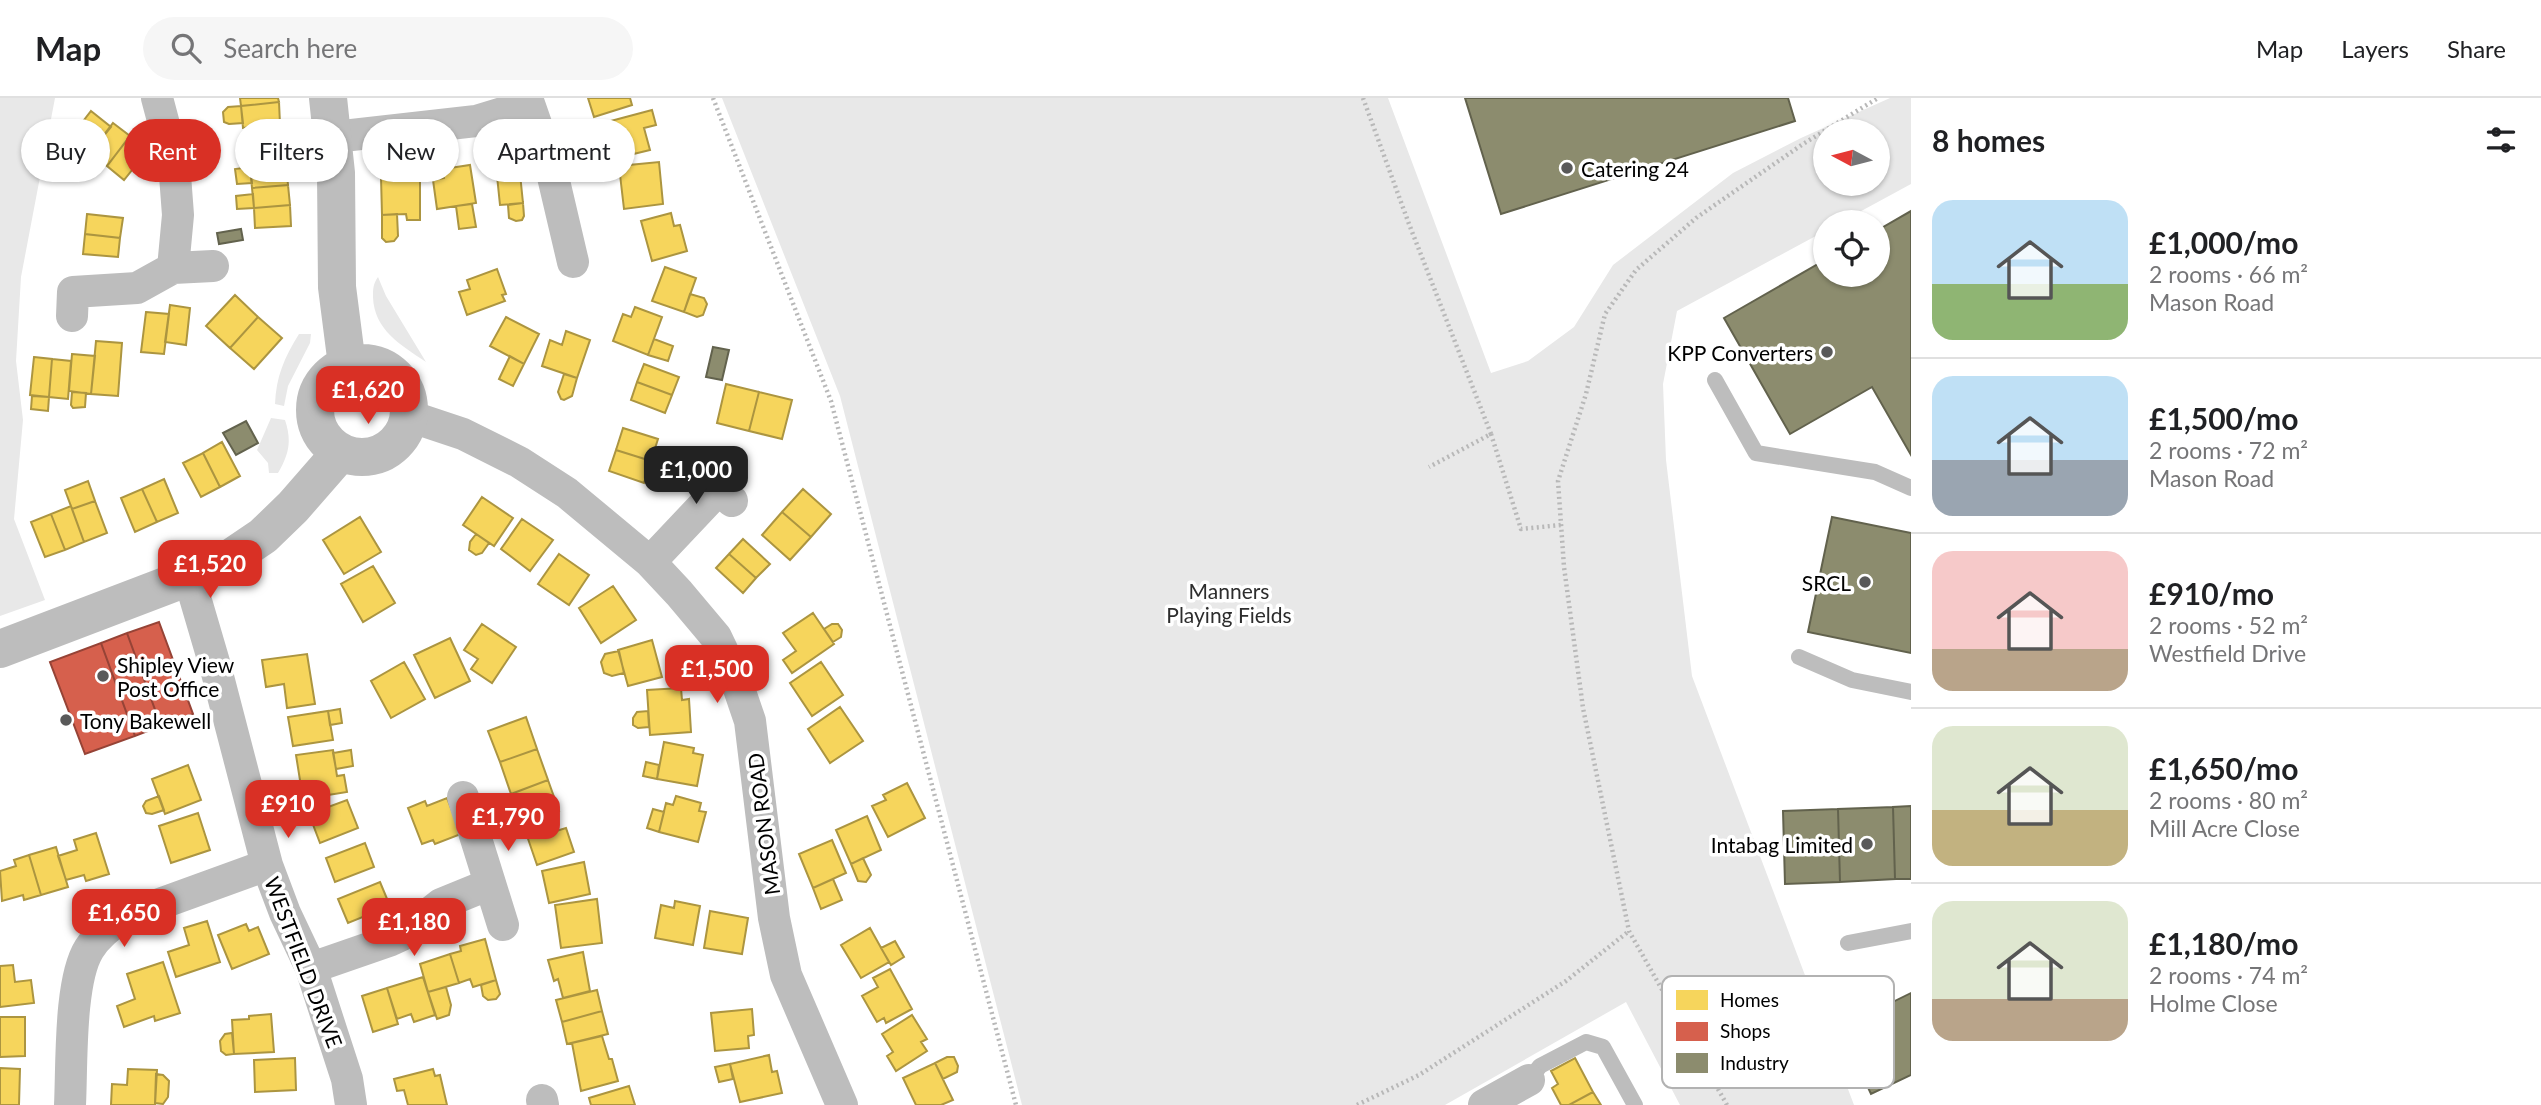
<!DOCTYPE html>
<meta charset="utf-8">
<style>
body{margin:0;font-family:Lato,sans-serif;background:#f6f6f6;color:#202124;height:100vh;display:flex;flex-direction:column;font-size:26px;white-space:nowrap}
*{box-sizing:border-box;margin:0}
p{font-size:23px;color:#757577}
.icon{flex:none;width:38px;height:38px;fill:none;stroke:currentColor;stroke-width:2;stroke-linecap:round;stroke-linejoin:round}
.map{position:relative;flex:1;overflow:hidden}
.side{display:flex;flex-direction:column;background:#fff;width:630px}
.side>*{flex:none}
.guide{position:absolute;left:21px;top:21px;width:665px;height:63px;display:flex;gap:14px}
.needle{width:46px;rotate:277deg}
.fabs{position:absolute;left:1813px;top:21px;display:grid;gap:14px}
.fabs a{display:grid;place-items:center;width:77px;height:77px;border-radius:50%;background:#fff;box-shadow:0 2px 5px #0004;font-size:35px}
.price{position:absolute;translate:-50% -60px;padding:0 16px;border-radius:14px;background:#d93025;color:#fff;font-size:23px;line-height:46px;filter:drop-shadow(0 2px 4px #0008)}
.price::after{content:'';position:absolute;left:50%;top:42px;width:21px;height:16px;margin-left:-10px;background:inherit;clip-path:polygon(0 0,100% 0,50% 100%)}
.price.selected{background:#222;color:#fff}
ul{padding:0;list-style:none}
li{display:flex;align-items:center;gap:21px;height:175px;padding:0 21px}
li+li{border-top:2px solid #e0e0e0}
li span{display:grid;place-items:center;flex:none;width:196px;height:140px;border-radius:21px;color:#555}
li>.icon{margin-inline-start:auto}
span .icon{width:84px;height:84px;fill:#fffc;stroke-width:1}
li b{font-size:30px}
h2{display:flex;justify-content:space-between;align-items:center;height:84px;padding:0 21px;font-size:30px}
.pill{padding:0 24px;border-radius:32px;background:#fff;box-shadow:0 2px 5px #0004;font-size:24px;line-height:63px}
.pill.selected{background:#d93025;color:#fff}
header{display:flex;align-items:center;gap:42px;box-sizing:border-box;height:98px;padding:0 35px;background:#fff;border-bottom:2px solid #e0e0e0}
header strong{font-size:33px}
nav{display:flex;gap:38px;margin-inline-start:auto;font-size:24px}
.search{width:490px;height:63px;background:#f6f6f6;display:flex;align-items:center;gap:18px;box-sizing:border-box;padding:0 24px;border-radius:38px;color:#757577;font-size:26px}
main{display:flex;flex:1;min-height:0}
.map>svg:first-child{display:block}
.green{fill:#e8e8e8;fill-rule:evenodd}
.homes{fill:#f6d55c;stroke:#ac9540;stroke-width:2}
.shops{fill:#d6604d;stroke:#964336;stroke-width:2}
.industry{fill:#8c8c6e;stroke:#62624d;stroke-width:2}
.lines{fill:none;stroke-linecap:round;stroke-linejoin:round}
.path{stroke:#b8b8b8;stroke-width:4.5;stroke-dasharray:2 3.5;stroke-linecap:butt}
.service{stroke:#bdbdbd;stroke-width:16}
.minor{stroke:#bdbdbd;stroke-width:32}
.tertiary{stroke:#bdbdbd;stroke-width:38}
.poi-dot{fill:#595959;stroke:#fff;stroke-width:2.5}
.labels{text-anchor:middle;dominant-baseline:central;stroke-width:7;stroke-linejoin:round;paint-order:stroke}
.poi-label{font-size:21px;fill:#000;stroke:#fff;text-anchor:start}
.park-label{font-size:21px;fill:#2d2d2d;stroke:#fff}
.street-label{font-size:21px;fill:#000;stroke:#fff}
.key{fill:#fff;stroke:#b2b2b2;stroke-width:2}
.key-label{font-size:19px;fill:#000}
</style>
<header>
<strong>Map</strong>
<div class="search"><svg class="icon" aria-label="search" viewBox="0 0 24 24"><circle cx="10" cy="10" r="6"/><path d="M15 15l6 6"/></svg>Search here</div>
<nav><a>Map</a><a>Layers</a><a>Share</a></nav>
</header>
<main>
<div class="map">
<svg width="1911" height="1007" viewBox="0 0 1911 1007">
<rect width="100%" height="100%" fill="#fff"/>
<!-- green -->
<path class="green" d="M0,0H55L21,179L16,263L23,322L14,421L45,502L0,518Z
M722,0H1388L1491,275L1528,263L1574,229L1613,167L1733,75L1801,40L1890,0H1911V86L1841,124H1825V133L1677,213L1663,286L1666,362L1692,578L1854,1007H1680L1626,904L1445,1007H1022L840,298ZM1825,33H1878V86H1825Z
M378,179L386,198L426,264C401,247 374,232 373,199C373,191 373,186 378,179Z
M299,236H311L310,245L288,288L284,308L275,306C276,279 284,260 299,236Z
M271,320L285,322C292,343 289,356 278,375H269L268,365L257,352Z"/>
<!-- homes -->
<path class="homes" d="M240,0H278L279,4L241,8Z
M588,0H630L632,7L594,19Z
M279,4L280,26L243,30L241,8Z
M241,8L243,25L229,26L224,24L223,14L228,9Z
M652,12L656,27L644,30L650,52L617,60L607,24Z
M91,13L111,29L86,60L67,44Z
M113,25L130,38L107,68L90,55Z
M130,38L148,52L124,82L107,68Z
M659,64L663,106L624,111L619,68Z
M519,66L523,105L500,107L496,68Z
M286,67L288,87L252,90L250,69Z
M470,67L476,105L437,111L433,82L444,80L443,71Z
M250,69L252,85L237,86L235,71Z
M420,78V122H407L406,116L382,117L381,79Z
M288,87L290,107L254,110L252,90Z
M253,96L254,110L237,111L236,98Z
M523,105L524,118L522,122L516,123L509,120L508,107Z
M472,106L476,129L459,131L456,108Z
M290,107L291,128L255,130L254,110Z
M671,115L674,128L680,127L687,153L652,163L641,123Z
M87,116L123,120L120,140L85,136Z
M397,116L398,138L394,143L386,144L382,140V117Z
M85,136L120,140L118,159L83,156Z
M665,169L696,180L684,214L652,203Z
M497,171L506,196L502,197L505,203L467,217L459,194L470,191L467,182Z
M690,196L704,200L707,206L703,217L697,219L684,214Z
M235,197L258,219L230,250L206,228Z
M170,207L190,210L186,247L165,244Z
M635,209L662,219L648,257L613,243L623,216L631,219Z
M146,214L169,216L164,256L141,254Z
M258,219L282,240L254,271L230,250Z
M506,219L539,236L524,266L490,248Z
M566,233L590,242L577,280L542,268L550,242L562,247Z
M654,241L673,248L668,263L648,257Z
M96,243L122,245L118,298L91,296Z
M72,256L95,258L91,296L69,293Z
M510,258L524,266L513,288L499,281Z
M34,259L52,261L49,299L30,297Z
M52,261L71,263L68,301L49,299Z
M644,266L679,279L672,297L637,284Z
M564,276L577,280L572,298L564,302L561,301L558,294Z
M637,284L672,297L665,315L631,302Z
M726,286L759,294L749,333L717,325Z
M72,294L86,295L85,309L73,310L71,307Z
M759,294L792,302L782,341L749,333Z
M32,298L49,299L48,313L31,311Z
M623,330L658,341L651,363L616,352Z
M222,344L240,378L220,389L203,355Z
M616,352L651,363L644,385L609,373Z
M203,355L220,389L201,399L183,365Z
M164,381L178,415L157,424L142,391Z
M88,383L95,403L72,411L65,392Z
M142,391L157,424L135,434L121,400Z
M803,391L831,416L811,439L782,414Z
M482,399L513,420L494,448L463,427Z
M95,403L107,435L84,444L72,411Z
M71,408L84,444L65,452L51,416Z
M782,414L811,439L790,462L762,437Z
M51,416L65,452L45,459L31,424Z
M360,419L381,454L344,476L323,442Z
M522,421L553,442L530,473L501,451Z
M476,436L489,445L482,455L476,457L469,452L470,444Z
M743,441L770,466L756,480L729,456Z
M559,456L589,477L569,507L538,486Z
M729,456L756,480L743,495L716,470Z
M373,468L395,505L363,524L341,486Z
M613,488L636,522L601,545L579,510Z
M813,515L834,546L792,575L783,562L796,553L783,535Z
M482,526L516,549L492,585L471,571L478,561L464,552Z
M832,526H838L842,532L841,539L833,544L824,531Z
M450,540L470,583L435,600L414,557Z
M652,542L662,579L628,588L618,552Z
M619,553L624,575L612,578L604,575L601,564L605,556Z
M307,556L315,606L287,610L284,586L266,589L262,562Z
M404,564L425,601L391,620L371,583Z
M821,564L843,597L812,618L790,585Z
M681,590L682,602L689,601L691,634L650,637L647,592Z
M840,609L863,643L830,665L808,631Z
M340,611L342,625L330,627L328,613Z
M328,613L333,642L293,648L288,619Z
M648,613L649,629L638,630L633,627V620L637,614Z
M526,619L537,651L500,664L488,633Z
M664,644L694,650L693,655L703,657L697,688L657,681Z
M537,651L548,682L511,696L500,664Z
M333,652L337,678L344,677L347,694L303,701L296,657Z
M351,652L353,668L336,671L333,655Z
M646,664L659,667L657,681L643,678Z
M188,667L201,702L165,716L152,681Z
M548,682L559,713L522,727L511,696Z
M907,685L925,720L888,739L872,708L886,702L883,697Z
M159,698L164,712L152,716L146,715L143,708L146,703Z
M676,698L701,705L699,713L706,714L698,744L659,734L666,705L673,707Z
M447,700L461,736L435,746L433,742L422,746L408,710L425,703L427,708Z
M347,702L358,730L320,745L309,716Z
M653,711L664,714L659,734L647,730Z
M198,715L210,752L171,765L159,728Z
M867,718L881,752L851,766L836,732Z
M550,727L553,734L566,730L574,754L537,767L526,735Z
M96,735L109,776L86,783L84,777L66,782L58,758L77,752L74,742Z
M832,742L846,775L813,790L799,756Z
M365,745L374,769L335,784L326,760Z
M56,749L68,789L41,797L29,757Z
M29,757L41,797L24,802L23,797L2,803L0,773L16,768L14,762Z
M863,760L871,777L866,784L858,783L851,766Z
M584,764L590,796L549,805L542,773Z
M833,781L842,802L821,811L813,790Z
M380,784L390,808L348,825L338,801Z
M597,801L602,845L561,850L555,807Z
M675,803L700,808L693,847L655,840L661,807L674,810Z
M710,813L748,820L742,856L704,850Z
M207,823L220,864L176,879L168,854L189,847L184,830Z
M246,826L249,833L258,829L269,856L232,871L218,837Z
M870,830L889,864L861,880L841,847Z
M485,841L496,882L473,889L470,881L459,885L450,856L461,853L460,848Z
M895,843L904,859L891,867L881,850Z
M583,854L590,893L563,900L558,881L554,883L548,862Z
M450,856L459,885L428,894L420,866Z
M163,864L180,915L155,923L154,918L124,929L117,908L135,901L127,876Z
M13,867L15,884L31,882L34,905L0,909V868Z
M890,871L912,911L886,925L884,920L877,924L862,898L878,889L873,880Z
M423,879L435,917L414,924L411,916L397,921L387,890Z
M496,882L500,896L496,901L488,902L483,898L481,887Z
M446,889L451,907L449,917L437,921L428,894Z
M387,890L398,926L373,934L362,898Z
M597,892L602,913L562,924L556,902Z
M752,911L754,937L748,938L749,950L715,953L711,915Z
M602,913L608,936L567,946L562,924Z
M271,916L274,954L234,956L232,922L249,921V918Z
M912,917L927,941L921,944L927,953L896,973L887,958L893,954L882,936Z
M0,919H25V958L0,959Z
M232,935L234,956L226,957L221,953L220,943L225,936Z
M602,938L609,961H612L618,983L581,993L572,945Z
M769,957L772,974L777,973L782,995L740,1004L730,966Z
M947,959H954L958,968L957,974L943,981L935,965Z
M295,960L296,992L255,994L254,962Z
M1575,960L1593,994L1569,1007H1561L1552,990L1558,986L1551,973Z
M935,965L953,1002L941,1007H916L903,980Z
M730,966L733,981L719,984L715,969Z
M0,970L20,971L19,1007H0Z
M128,971L157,972L155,1007H111L112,986L127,987Z
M433,971L435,978L440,977L447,1007H408L404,992L397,993L394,981Z
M156,976L163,977L169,983L168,999L163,1006L155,1005Z
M629,988L635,1007H591L589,1000Z
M1593,994L1601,1007H1569Z"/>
<!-- shops -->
<path class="shops" d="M159,524L193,616L161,628L127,535Z
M127,535L161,628L135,638L101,545Z
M101,545L135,638L85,656L50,564Z"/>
<!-- industry -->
<path class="industry" d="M1465,0H1788L1795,23L1501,116Z
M1911,113V357L1872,289L1790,336L1724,220L1825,162V177H1878V132Z
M241,131L243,142L219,146L217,135Z
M713,249L729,252L722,282L706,279Z
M246,323L258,345L236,357L223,335Z
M1832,419L1911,435V555L1808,534Z
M1911,708V781H1895L1893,709Z
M1893,709L1895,781L1840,784L1838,711Z
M1838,711L1840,784L1785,786L1783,713Z
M1911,895V977L1871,996L1840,930Z"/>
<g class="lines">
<!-- path -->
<path class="path" d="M713,0L831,303L1016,1007
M1363,0L1409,126L1491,336L1429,369
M1491,336L1521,431L1561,427
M1357,1007L1419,977L1566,883L1629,833
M1727,1007L1629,833L1583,610L1564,469L1558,383L1586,296L1605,216L1636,172L1696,120L1803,46L1878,0"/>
<!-- service -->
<path class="service" d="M1715,282L1756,355L1875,374L1911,390
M1799,559L1852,582L1911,594
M1848,845L1911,833
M1529,982L1540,968L1586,944L1603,949L1635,1007"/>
<!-- minor -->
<path class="minor" d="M527,0L550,66L573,164
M334,39L476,23L529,7
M173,170L213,168
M72,218L73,194L137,190L173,170L178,117L174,64L157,0
M409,318L463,336L519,364L567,395L650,464L679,495L716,539L735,579L750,623L774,820L786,877L842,1007
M694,372L732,403
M650,464L718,392
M189,479L216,571L267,767L285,815L311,870L347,981L351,1007
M463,699L503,827
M311,870L389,843L402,837L441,806L490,786
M542,1002L543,1007
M70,1007C72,968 69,883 89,851C97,838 109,829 121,820L267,767
M1484,1007L1529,982"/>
<!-- tertiary -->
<path class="tertiary" d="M328,0L336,75L337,189L347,267
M315 312a47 47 0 1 1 94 0a47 47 0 1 1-94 0Z
M0,551L189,479L232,459L263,438L293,409L341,354"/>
</g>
<!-- markers -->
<g class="poi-dot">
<circle cx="1567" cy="70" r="7"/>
<circle cx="1827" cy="254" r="7"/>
<circle cx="1865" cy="484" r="7"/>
<circle cx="103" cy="578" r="7"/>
<circle cx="66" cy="622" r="7"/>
<circle cx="1867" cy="746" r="7"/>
</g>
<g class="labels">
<!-- poi labels -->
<g class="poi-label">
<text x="1581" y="70">Catering 24</text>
<text x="1813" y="254" text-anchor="end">KPP Converters</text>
<text x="1851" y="484" text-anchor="end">SRCL</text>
<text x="117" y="566">Shipley View<tspan x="117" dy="24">Post Office</tspan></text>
<text x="80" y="622">Tony Bakewell</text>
<text x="1853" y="746" text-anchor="end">Intabag Limited</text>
</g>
<!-- park labels -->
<g class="park-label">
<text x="1229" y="492">Manners<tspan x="1229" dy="24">Playing Fields</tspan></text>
</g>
<!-- street labels -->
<g class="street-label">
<text transform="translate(763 726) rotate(-97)">MASON ROAD</text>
<text transform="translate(304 864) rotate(69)">WESTFIELD DRIVE</text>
</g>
</g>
<!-- legend -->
<rect x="1662" y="878" width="232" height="112" rx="10" class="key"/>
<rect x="1676" y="892" width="32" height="20" fill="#f6d55c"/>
<rect x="1676" y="924" width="32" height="19" fill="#d6604d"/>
<rect x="1676" y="955" width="32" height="20" fill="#8c8c6e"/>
<g class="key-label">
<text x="1720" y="909">Homes</text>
<text x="1720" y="940">Shops</text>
<text x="1720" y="972">Industry</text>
</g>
</svg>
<div class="fabs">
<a><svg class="needle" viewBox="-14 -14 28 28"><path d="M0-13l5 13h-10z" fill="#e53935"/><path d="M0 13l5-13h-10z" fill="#757577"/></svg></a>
<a><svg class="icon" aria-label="locate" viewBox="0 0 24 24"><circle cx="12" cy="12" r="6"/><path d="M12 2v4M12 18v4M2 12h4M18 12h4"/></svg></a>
</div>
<b class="price" style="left:368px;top:328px">£1,620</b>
<b class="price selected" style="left:696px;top:408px">£1,000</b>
<b class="price" style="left:210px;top:502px">£1,520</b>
<b class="price" style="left:717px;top:607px">£1,500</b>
<b class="price" style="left:288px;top:742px">£910</b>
<b class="price" style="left:508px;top:755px">£1,790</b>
<b class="price" style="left:124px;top:851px">£1,650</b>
<b class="price" style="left:414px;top:860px">£1,180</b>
<div class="guide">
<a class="pill">Buy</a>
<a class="pill selected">Rent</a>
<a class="pill">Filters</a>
<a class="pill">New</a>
<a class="pill">Apartment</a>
</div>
</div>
<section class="side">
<h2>8 homes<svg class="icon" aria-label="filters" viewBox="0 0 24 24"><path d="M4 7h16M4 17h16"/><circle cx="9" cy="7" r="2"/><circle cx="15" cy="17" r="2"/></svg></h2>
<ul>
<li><span style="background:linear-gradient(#bfe0f5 60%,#8fb573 0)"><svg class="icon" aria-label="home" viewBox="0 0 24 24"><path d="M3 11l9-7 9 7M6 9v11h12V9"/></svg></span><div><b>£1,000/mo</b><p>2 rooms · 66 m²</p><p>Mason Road</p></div></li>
<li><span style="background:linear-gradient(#bfe0f5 60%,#9aa5b1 0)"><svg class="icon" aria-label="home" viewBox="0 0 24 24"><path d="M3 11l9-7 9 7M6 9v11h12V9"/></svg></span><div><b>£1,500/mo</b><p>2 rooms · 72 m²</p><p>Mason Road</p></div></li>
<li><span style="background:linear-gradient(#f6c9c9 70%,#b9a48a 0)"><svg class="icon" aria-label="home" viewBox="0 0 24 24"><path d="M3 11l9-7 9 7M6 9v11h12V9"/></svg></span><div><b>£910/mo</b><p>2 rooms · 52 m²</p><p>Westfield Drive</p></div></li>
<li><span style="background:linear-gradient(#dfe7d0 60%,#c2b280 0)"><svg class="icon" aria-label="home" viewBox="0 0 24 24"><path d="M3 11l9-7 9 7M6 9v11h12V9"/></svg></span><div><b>£1,650/mo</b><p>2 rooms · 80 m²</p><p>Mill Acre Close</p></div></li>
<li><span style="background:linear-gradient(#dfe7d0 70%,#b9a48a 0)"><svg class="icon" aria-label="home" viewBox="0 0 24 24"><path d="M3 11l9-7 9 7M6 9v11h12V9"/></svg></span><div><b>£1,180/mo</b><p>2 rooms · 74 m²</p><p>Holme Close</p></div></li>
</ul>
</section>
</main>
